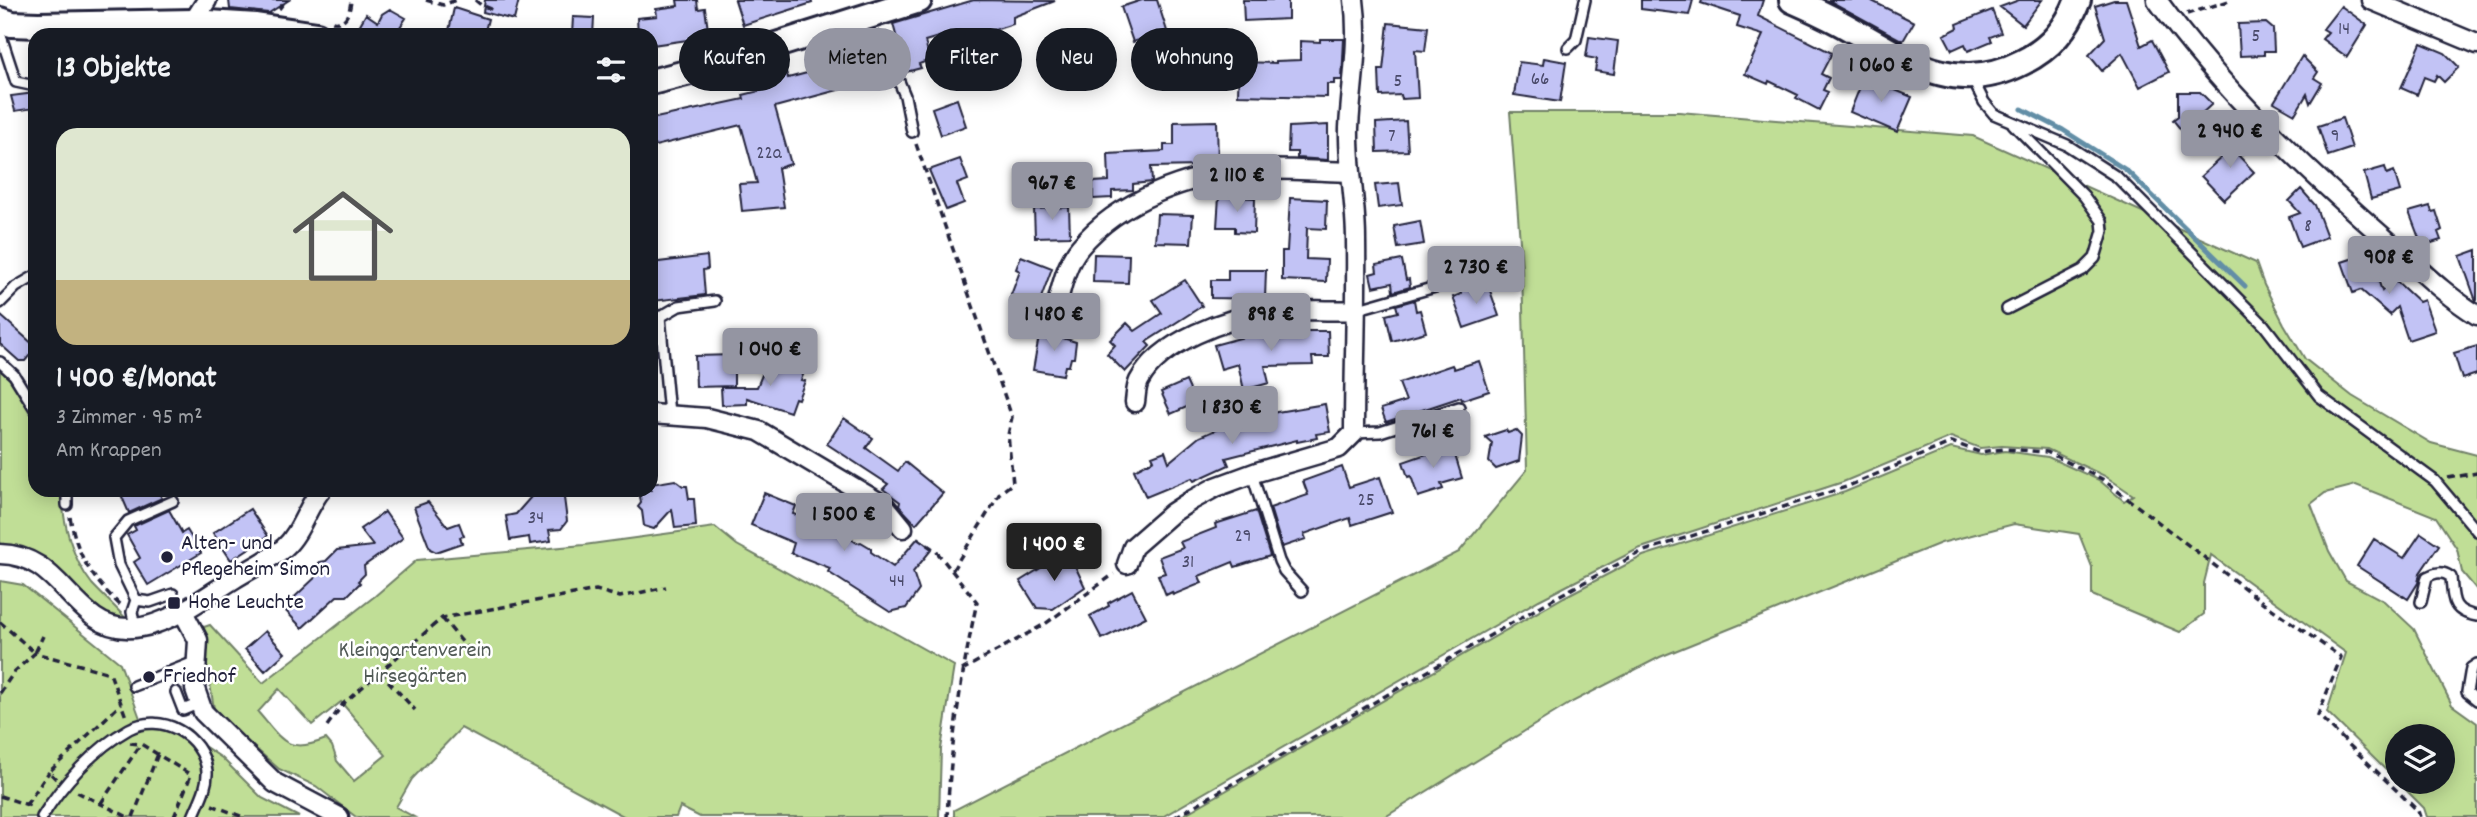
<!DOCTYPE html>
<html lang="de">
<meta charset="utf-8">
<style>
body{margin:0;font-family:Dekko,sans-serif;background:#242831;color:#f1f3f6;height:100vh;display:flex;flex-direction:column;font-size:26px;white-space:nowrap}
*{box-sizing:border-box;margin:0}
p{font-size:23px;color:#9ea1a6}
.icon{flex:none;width:38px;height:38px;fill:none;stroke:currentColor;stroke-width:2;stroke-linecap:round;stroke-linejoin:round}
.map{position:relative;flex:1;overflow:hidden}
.details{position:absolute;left:28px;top:28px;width:630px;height:469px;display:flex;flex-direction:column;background:#171b24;border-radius:21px;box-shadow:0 4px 18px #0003}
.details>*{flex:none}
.top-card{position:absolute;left:679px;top:28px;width:665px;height:63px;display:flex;gap:14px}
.controls{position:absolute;left:2385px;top:724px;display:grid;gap:14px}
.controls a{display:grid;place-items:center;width:70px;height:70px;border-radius:50%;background:#171b24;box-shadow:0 4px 18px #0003;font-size:35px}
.price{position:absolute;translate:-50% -60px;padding:0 16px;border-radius:7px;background:#9495a2;color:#111;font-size:23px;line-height:46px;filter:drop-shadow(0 2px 4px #0008)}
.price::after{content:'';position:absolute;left:50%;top:42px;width:21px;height:16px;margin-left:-10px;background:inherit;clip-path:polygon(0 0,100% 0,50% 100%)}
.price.active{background:#222;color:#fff}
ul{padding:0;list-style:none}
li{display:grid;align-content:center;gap:14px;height:371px;padding:0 28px}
li span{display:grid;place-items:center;height:217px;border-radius:21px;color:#555}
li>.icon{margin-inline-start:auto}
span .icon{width:126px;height:126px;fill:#fffc;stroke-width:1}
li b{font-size:30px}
h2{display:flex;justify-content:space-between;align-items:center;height:84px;padding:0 28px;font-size:30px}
.chip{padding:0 24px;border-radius:32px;background:#171b24;box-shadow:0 4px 18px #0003;font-size:24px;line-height:63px}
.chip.active{background:#9495a2;color:#111}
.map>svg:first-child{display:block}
.green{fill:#c0de96;stroke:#718068;stroke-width:2;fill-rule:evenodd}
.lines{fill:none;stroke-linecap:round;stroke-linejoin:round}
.stream{stroke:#628ea6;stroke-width:5}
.building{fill:#c2c3f5;stroke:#22223b;stroke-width:2}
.lane-casing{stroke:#22223b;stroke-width:14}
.street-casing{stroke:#22223b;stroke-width:23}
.secondary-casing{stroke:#22223b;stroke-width:30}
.path{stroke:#22223b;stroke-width:3.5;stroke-dasharray:7 5;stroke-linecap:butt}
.lane{stroke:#fff;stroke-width:9}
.street{stroke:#fff;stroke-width:18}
.secondary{stroke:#fff;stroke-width:24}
.poi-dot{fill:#22223b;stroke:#fff;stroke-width:2.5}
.labels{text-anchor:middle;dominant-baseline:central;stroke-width:5;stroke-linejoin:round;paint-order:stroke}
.number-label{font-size:19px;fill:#4a4a6a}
.poi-label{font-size:23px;fill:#22223b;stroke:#fff;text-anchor:start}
.park-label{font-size:23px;fill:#515a56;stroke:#fff}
</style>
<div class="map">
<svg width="2477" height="817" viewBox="0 0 2477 817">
<rect width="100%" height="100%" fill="#fff"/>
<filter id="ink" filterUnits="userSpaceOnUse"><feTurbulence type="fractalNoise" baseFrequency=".0143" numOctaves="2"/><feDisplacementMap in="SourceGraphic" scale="14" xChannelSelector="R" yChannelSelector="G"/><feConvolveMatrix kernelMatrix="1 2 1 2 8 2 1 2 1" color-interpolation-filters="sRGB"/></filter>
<g filter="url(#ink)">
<!-- green -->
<path class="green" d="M1510,112H1679L1973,136L2256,263L2264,285L2284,324L2305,359L2352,396L2431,443L2477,455V590L2462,572L2457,549L2436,517L2356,485L2325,493L2311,504L2329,551L2346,581L2384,601L2414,629L2452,705L2477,723V817H2427L2424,808L2398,782H2443V737H2398V782L2327,712L2346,653L2211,555L2204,583V614L2180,632L2092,595V567L2079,534L2014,524L1941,543L1660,657L1572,702L1385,817H1180L1564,597L1643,556L1845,492L1951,448L1981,455L2005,451L2048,457L2099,480L2124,501L2133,495L2105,476L2047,449L2002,446L1980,448L1951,437L1843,482L1638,549L1539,600L1162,817H954V810L1459,552L1527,470L1522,268Z
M0,367L11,378L35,419V490H62C62,521 72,559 92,584C103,596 116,607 127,620L110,618L0,547Z
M715,527L737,545L954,666L941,749L939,817H700L680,807L676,817H625L461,728L412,779L396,807L414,817H356L316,786L279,769L239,734L214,709L206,659L204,627L210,625L263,683L375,596L417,560L584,545ZM279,689L312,725L341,702L386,755L354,781L337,761L332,746L326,739C287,755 282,740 258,712Z
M0,581L23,585L120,663L141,721L153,719L173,721L190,730L204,746L222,758L262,798L299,817H0Z"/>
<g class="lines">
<!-- stream -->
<path class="stream" d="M2022,109L2063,130L2126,170L2245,286"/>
</g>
<!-- building -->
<path class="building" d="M229,0H289L269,13L230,9Z
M485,0H519L514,20L483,12Z
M677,0H697L698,9L705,8L709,37L652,45L651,35H638L637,18L657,16L656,9L678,6Z
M735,0H811L812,3L743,25Z
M974,0L1055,1L1013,17V24L976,36L977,41L962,46L959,31L925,41L930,60L919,64L921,68L906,72L893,24Z
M1142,0H1157L1167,31L1133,42L1121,7Z
M1243,0H1288V19L1244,21Z
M1641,0H1693L1689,15L1641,9Z
M1702,0H1763L1758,16L1832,53L1821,74L1829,78L1823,90L1828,92L1819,110L1796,98L1798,95L1769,81L1768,84L1745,74L1763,35L1737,27L1740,16L1701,3Z
M1828,0H1870L1914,22L1903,41Z
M2019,0H2042L2023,25L2000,7Z
M2114,0H2126L2141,46L2152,40L2169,72L2140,87L2122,53L2102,71L2089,55L2105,38L2095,6Z
M2341,6L2367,25L2347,57L2322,39L2328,32L2323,29Z
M454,8L488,19L484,35H448Z
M390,9L406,18L396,33L399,35H368L358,28L366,14L378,22L382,14Z
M1992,10L2001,33L1990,37L1992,41L1968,51L1965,44L1952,50L1944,35L1958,28L1957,24Z
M573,17L594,18L593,35H572Z
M1388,23L1428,27L1425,51L1415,50L1418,98L1402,99L1401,95L1380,96L1379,70H1383Z
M2266,23L2273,29L2274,51H2264V55L2240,56L2238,24Z
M1589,37L1618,41L1614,74L1595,71L1597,59L1586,57Z
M1320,39H1344L1342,80H1334V84H1327V97L1238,95L1239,62L1276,63V61L1300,60V41L1320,42Z
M2421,43L2445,53L2459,67L2444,82L2437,75L2434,81L2424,77L2417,95L2401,88Z
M2302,56L2318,72L2314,78L2322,83L2310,103L2307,94L2295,114L2274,102Z
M868,57L875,80L775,107L791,164L778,168L784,207L742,211L739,184L757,183L741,125L651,147V119L744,99L743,95L775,87L768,67L783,62L788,78L811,72L812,74Z
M1544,58L1566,62L1560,102L1514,95L1519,62L1543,65Z
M1864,77L1912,97L1897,132L1850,112Z
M2178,92H2200L2212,104L2198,117V122L2192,121L2182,131L2173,120L2178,116Z
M35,93V108L15,111L11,96Z
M957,99L966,126L941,135L932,108Z
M2342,118L2352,148L2328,156L2318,126Z
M1217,121L1218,163L1201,166L1151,167L1152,182L1133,184V190L1112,191V198L1093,199V182L1109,181L1108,154L1164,151V145H1174V122Z
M1406,121L1408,151L1377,152L1376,123Z
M1328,125V160L1297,158V152H1288L1289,127Z
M2248,133L2254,150L2238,155L2254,172L2224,200L2201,176Z
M960,159L968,180L957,184L964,203L946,210L929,170Z
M2385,167L2387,174L2394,171L2400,191L2371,199L2364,173Z
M1399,183L1402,205L1378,208L1375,185Z
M2301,189L2315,205L2327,237L2300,247L2289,217L2300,213L2289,201Z
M1219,196L1255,198L1254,233L1235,232V227H1217Z
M1290,198L1327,200L1326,229L1307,228L1306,259L1327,260L1326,282L1282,280V251H1287Z
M2430,206L2432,212L2436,211L2442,230L2438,232L2441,240L2422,246L2409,212Z
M1069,207L1070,236L1035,237L1034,209Z
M1157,214L1193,215L1191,243L1155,242Z
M1420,221L1424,244L1398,248L1394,226Z
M2477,250V300L2476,301L2460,256Z
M2369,253L2382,291L2393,278L2419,302L2424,300L2435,331L2408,340L2397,307L2390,314L2391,316L2361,290L2353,293L2342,262Z
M1094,254L1129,255L1128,283L1093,282Z
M707,256L708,269L703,270L705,295L653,301L651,263Z
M1021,256L1052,268L1038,306L1011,295L1020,271L1016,269Z
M1402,260L1406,280L1409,279L1410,287L1393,292L1392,283L1373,287L1370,274L1377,272L1376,265Z
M1228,270H1266L1265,299L1211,298V280H1228Z
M1185,280L1202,306L1146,342L1150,346L1125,372L1107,354L1115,345L1110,340L1127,323L1135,331L1162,313L1153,300Z
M1476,285L1478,289L1488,285L1499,316L1464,328L1453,297L1461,294L1460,290Z
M1414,300L1416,311L1420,310L1426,332L1392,341L1386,315L1398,312L1396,305Z
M0,315L35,346V349L25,361H19L0,344Z
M1040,330L1064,334L1063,338L1076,342L1074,358H1071L1069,366H1065L1063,375L1033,370Z
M1266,331H1328L1329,357H1312L1313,365L1265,366L1269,383L1244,390L1238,364L1221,369L1214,345Z
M2477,346V374L2462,379L2454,353Z
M734,355V386L696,387L695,356Z
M769,358L805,370L801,380L805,381L798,399L795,398L790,412L747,398V404L722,405L721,387H757Z
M1479,361L1489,391L1462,400L1461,397L1386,422L1381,409L1406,401L1399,383L1452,365L1454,369Z
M1186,381L1196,403L1171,414L1161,392Z
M1325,404L1330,432L1316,434L1317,438L1297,442V440L1226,458L1229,465L1194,481L1192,478L1146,497L1134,470L1154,460L1152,456L1165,451L1169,462L1199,437L1229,424L1277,412Z
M844,418L873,438L866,448L898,471L905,462L943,493L916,524L899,506L900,502L883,489L888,484L827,444Z
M1506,430L1508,433L1516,430L1522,436L1519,461L1496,469L1489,462L1492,443L1485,437Z
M1452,445L1462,478L1441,484L1443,489L1418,497L1411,476L1408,477L1403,462Z
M1342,467L1349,487L1380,477L1392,512L1352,525L1350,518L1304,534L1306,539L1282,547L1270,508L1308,495L1303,481Z
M675,480L683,486H687L689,499H694L696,526L675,528L672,509L654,529L644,526L642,511L638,507L641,503L639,490H651V484Z
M119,490H157L162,498L129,513Z
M537,490H563L567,521L561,529L549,530L551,541L530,544L529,537L510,540L506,516L516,514Z
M764,493L796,506L793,514L821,524L830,497L846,502L836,529L857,543L861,542L871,548V552L893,567L918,538L932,549L913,572L919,590L906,608L890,612L828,572L830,568L791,553L794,543L751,525Z
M428,502L448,527L459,523L464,536L460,537L462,543L436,552L430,549L414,507Z
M250,509L268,536L231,560L213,533Z
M169,510L182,533L187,530L201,553L148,585L134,562L140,558L127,535L136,530L134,526Z
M1256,511L1270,556L1235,567L1233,562L1199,576L1202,583L1173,595L1172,592L1166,595L1158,575L1165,573L1159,557L1183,548L1180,542L1216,528L1215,524Z
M385,512L403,538L364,566L365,574L358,581L360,583L347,596H337L302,628L283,608L320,573L317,570L319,567V562L326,561L337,550L373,546L360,529Z
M2421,533L2439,545L2420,573L2418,583L2408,599L2357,566L2374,539L2404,558Z
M1068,551L1085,587L1053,609L1037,608L1020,581Z
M1132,590L1146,617L1102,639L1090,616L1109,606L1108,603Z
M265,631L285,653L265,671L245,649Z"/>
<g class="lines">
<!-- lane casing -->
<g class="lane-casing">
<path id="lane" d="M854,22L898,79L905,96L912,132
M0,33L16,82L35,86
M1568,48L1576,40L1585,0
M1975,79V84L1984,102L1994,114L2067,145L2117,177L2264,325L2319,396L2435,481L2477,531
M0,303L16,287L35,276
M2007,309L2083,270L2095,258L2103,231L2102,221L2084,196L2013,124
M1355,310L1456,281
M651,313L660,317L669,414
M660,317L679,306L715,301
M0,362L14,375L35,409
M1354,433L1380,432L1459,407
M1252,474L1279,561L1284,571L1302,591
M67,490V505
M136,600L150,602L173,594
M2421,602L2427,577C2436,572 2442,571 2451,577C2453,599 2451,612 2477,616
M135,627L132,612L136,600L119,565L114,538L128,521L173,501
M2477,664L2471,668L2467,692L2477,700
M134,686L197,661
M176,692L183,710L200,703
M42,817C62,784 95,748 129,729C161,712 203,735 207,771C208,787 199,802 193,817"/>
</g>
<!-- street casing -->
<g class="street-casing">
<path id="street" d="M2157,0C2223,91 2306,170 2390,243C2418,268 2446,296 2477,315
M2371,0L2477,44
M193,22L207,0
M1055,312C1061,290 1065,265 1080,247C1119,200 1189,175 1248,170C1281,168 1316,171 1350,172
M1135,402C1136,395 1136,387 1139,381C1160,341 1227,318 1269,312C1297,308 1327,312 1355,310
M651,414L707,418L759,431L885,506L903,528
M0,554C47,555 61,592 94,617C140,650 196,602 234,579C250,569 269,560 284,548C301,533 307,507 321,490
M1127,564L1133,547L1172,513L1192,500L1216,487L1257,472L1339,448L1354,433C1354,368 1357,304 1356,240C1356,203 1348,166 1349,128C1351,85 1360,44 1354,0
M183,612L198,640L195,689L203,712L275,783L339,817"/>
</g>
<!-- secondary casing -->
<g class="secondary-casing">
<path id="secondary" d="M1792,0C1808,7 1825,15 1840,23C1901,56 1952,99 2023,62C2051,48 2067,28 2078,0
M0,20L12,24L38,25L193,22L256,26L317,35
M651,82L694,71L919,0"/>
</g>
<!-- path -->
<path class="path" d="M426,0L443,5L456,0
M475,0L481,5L494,10
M279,9L286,0
M2187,14L2232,0
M332,22C346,25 350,12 351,0
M916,144L1012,417L1008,435L1013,483L1000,493L952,571
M2448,478L2477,473
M70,517C78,558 91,577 120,605
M917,538L936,551L977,602C961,674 951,744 947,817
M442,618L474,656
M0,622L35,653L43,636
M962,670L1045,624L1114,574
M380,672L415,710
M0,693L14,672L35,653L106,672L111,676L126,717
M327,726L343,704L442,618L596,590L620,597L666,587
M130,743L141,744L191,775
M56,779L49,772L121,704
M77,792L128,817
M0,796L34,807
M101,803L141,744
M26,805L49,772
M212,805L243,817
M133,817L158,754
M174,817L191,775
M1175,817L1562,594L1641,552L1846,487L1952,442L1979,452L2004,449L2047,452L2102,479L2265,604L2341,657L2318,715L2418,811L2420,817"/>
<!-- lane -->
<use href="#lane" class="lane"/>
<!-- street -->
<use href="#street" class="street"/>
<!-- secondary -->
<use href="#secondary" class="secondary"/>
</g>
</g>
<!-- markers -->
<g class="poi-dot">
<circle cx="167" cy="557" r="7"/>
<rect x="167" y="596" width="14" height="14" rx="3.5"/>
<circle cx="149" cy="677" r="7"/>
</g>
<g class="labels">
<!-- number labels -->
<g class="number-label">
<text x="2344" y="30">14</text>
<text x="2256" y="37">5</text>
<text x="1540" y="80">66</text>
<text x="1398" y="82">5</text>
<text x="1392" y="137">7</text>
<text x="2335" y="137">9</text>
<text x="769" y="154">22a</text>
<text x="2308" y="227">8</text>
<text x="1366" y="501">25</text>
<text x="536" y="519">34</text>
<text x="1243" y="537">29</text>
<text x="1188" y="563">31</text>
<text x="897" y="582">44</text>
</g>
<!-- poi labels -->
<g class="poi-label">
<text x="181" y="544">Alten- und<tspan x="181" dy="26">Pflegeheim Simon</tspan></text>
<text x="188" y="603">Hohe Leuchte</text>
<text x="163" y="677">Friedhof</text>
</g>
<!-- park labels -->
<g class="park-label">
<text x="415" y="651">Kleingartenverein<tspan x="415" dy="26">Hirsegärten</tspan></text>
</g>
</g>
</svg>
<div class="controls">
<a><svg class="icon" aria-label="layers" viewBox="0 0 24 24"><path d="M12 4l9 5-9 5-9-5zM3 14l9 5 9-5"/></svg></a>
</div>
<b class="price" style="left:1881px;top:104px">1 060 €</b>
<b class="price" style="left:2230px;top:170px">2 940 €</b>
<b class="price" style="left:1237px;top:214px">2 110 €</b>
<b class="price" style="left:1052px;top:222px">967 €</b>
<b class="price" style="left:2389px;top:296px">908 €</b>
<b class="price" style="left:1476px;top:306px">2 730 €</b>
<b class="price" style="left:1054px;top:353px">1 480 €</b>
<b class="price" style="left:1271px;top:353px">898 €</b>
<b class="price" style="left:770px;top:388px">1 040 €</b>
<b class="price" style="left:1232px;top:446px">1 830 €</b>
<b class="price" style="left:1433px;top:470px">761 €</b>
<b class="price" style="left:844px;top:553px">1 500 €</b>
<b class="price active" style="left:1054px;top:583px">1 400 €</b>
<div class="top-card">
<a class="chip">Kaufen</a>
<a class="chip active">Mieten</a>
<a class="chip">Filter</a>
<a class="chip">Neu</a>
<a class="chip">Wohnung</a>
</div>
<section class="details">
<h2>13 Objekte<svg class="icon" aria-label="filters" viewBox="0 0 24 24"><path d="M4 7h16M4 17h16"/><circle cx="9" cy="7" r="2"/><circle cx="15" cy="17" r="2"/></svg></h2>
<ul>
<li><span style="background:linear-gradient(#dfe7d0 70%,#c2b280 0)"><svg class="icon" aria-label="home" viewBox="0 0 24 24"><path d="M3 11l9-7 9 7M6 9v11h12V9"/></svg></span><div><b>1 400 €/Monat</b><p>3 Zimmer · 95 m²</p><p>Am Krappen</p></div></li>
</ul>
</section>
</div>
